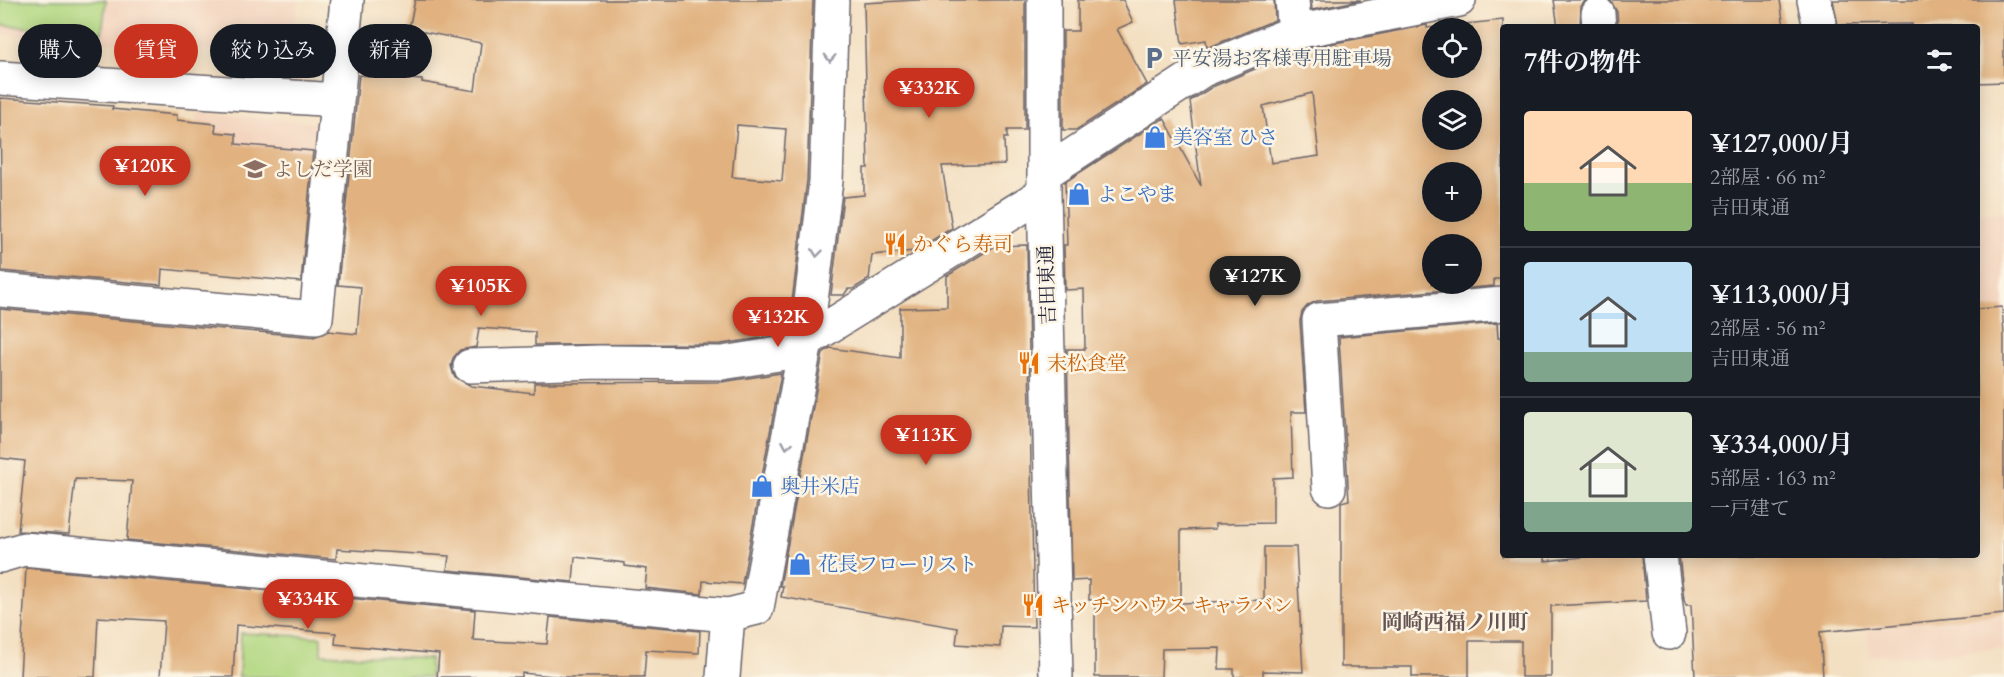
<!DOCTYPE html>
<html lang="ja">
<meta charset="utf-8">
<style>
body{margin:0;font-family:Cardo,"Noto Serif JP",serif;background:#242831;color:#f1f3f6;height:100vh;display:flex;flex-direction:column;font-size:22px;white-space:nowrap}
*{box-sizing:border-box;margin:0}
p{font-size:20px;color:#9ea1a6}
.icon{flex:none;width:33px;height:33px;fill:none;stroke:currentColor;stroke-width:2;stroke-linecap:round;stroke-linejoin:round}
.map{position:relative;flex:1;overflow:hidden}
.sheet{position:absolute;left:1500px;top:24px;width:480px;height:534px;display:flex;flex-direction:column;background:#171b24;border-radius:6px;box-shadow:0 3px 15px #0003}
.sheet>*{flex:none}
.top-card{position:absolute;left:18px;top:24px;width:570px;height:54px;display:flex;gap:12px}
.controls{position:absolute;left:1422px;top:18px;display:grid;gap:12px}
.controls a{display:grid;place-items:center;width:60px;height:60px;border-radius:50%;background:#171b24;box-shadow:0 3px 15px #0003;font-size:30px}
.price{position:absolute;translate:-50% -51px;padding:0 14px;border-radius:21px;background:#c8321e;color:#fff;font-size:20px;line-height:39px;filter:drop-shadow(0 2px 3px #0008)}
.price::after{content:'';position:absolute;left:50%;top:36px;width:18px;height:14px;margin-left:-9px;background:inherit;clip-path:polygon(0 0,100% 0,50% 100%)}
.price.current{background:#222;color:#fff}
ul{padding:0;list-style:none}
li{display:flex;align-items:center;gap:18px;height:150px;padding:0 24px}
li+li{border-top:2px solid #363941}
li span{display:grid;place-items:center;flex:none;width:168px;height:120px;border-radius:6px;color:#555}
li>.icon{margin-inline-start:auto}
span .icon{width:72px;height:72px;fill:#fffc;stroke-width:1}
li b{font-size:26px}
h2{display:flex;justify-content:space-between;align-items:center;height:72px;padding:0 24px;font-size:26px}
.chip{padding:0 21px;border-radius:27px;background:#171b24;box-shadow:0 3px 15px #0003;font-size:21px;line-height:54px}
.chip.current{background:#c8321e;color:#fff}
.map>svg:first-child{display:block}
.built{fill:#f3d4be}
.green{fill:#b2d882;stroke:#6a7d5e;stroke-width:1.5}
.building{fill:#e1b280;fill-rule:evenodd}
.lines{fill:none;stroke-linecap:round;stroke-linejoin:round}
.minor-casing{stroke:#6b646a;stroke-width:36}
.minor{stroke:#fff;stroke-width:33}
.oneway{stroke:#9c9ca7}
.labels{text-anchor:middle;dominant-baseline:central;stroke-width:5;stroke-linejoin:round;paint-order:stroke}
.service-label{font-size:20px;fill:#4e5e75;stroke:#fcf5e5;text-anchor:start}
.shop-label{font-size:20px;fill:#366cbe;stroke:#fcf5e5;text-anchor:start}
.education-label{font-size:20px;fill:#785e54;stroke:#fcf5e5;text-anchor:start}
.food-label{font-size:20px;fill:#c56008;stroke:#fcf5e5;text-anchor:start}
.street-label{font-size:20px;fill:#22223b;stroke:#fcf5e5}
.neighbourhood-label{font-size:21px;font-weight:bold;fill:#655453;stroke:#fcf5e5}
</style>
<div class="map">
<svg width="2004" height="677" viewBox="0 0 2004 677">
<rect width="100%" height="100%" fill="#fcf5e5"/>
<filter id="ink" filterUnits="userSpaceOnUse"><feTurbulence type="fractalNoise" baseFrequency=".0167" numOctaves="2"/><feDisplacementMap in="SourceGraphic" scale="12" xChannelSelector="R" yChannelSelector="G"/><feConvolveMatrix kernelMatrix="1 2 1 2 8 2 1 2 1" color-interpolation-filters="sRGB"/></filter>
<filter id="wash" filterUnits="userSpaceOnUse"><feTurbulence type="fractalNoise" baseFrequency=".008" numOctaves="4" result="noise"/><feDisplacementMap in="SourceGraphic" scale="24" xChannelSelector="R" yChannelSelector="G"/><feGaussianBlur stdDeviation="1.35" result="paint"/><feColorMatrix in="noise" values="0 0 0 0 0 0 0 0 0 0 0 0 0 0 0 0 0 1.4 0 .05"/><feComposite in="paint" operator="in"/></filter>
<g filter="url(#wash)">
<rect width="100%" height="100%" fill="#f3dfc1"/>
<!-- built -->
<path class="built" d="M0,0H298L291,56L0,34Z
M197,112L324,124L314,226L187,214Z
M2004,212V648L1932,655L1869,656L1861,555H1977V213Z"/>
<!-- green -->
<path class="green" d="M0,0H106L102,33L0,25Z
M241,633L321,637V654L430,659V677H239Z"/>
<g id="blocks">
<!-- building -->
<path class="building" d="M415,0H813L807,180L788,334L721,344L535,345V332L479,328L476,347L460,350L453,358L451,366L454,376L471,386L534,393V383L722,382L781,373L742,584L703,581L702,594L645,588L647,569L625,566V563L575,557L573,582L447,570L449,556L337,549L336,559L127,540L132,481L75,479L69,534L18,531L25,461L0,458V309L314,337L328,331L357,334L361,287L338,285L359,75L422,80V82L475,91L481,43L409,29ZM737,125L786,129L782,181L732,177Z
M917,0H1025V130H1007V138H1004L1005,164L942,166L952,228L915,251L872,255L869,279L853,289H848L844,295H831L843,197L864,195V168H868L864,3Z
M1078,0H1123L1133,22L1117,29L1147,84L1076,130H1063V31H1078Z
M1176,0H1274L1275,20L1207,48L1206,40L1182,44Z
M1311,0H1361L1312,10Z
M1554,0H1586L1581,6L1580,27H1558Z
M1610,0H1780L1784,27H1618L1617,12Z
M1833,0H2004V82L1977,83V27H1912V24L1838,25Z
M1503,20V279H1494V286L1317,301L1308,305L1302,312L1300,321L1306,412H1291L1293,477L1273,478V523L1215,524V529L1181,530V603L1264,600V547H1296L1303,672L1263,671V677H1234V669H1219L1220,648L1162,649L1161,677H1095V600H1089V580L1072,581L1067,349H1085L1084,289L1065,290L1064,245H1067L1065,182L1164,118L1201,186L1190,101L1212,87L1300,50L1427,25V28ZM1432,28H1472V68H1432ZM1312,93L1319,156L1271,163L1263,106ZM1432,100H1472V140H1432ZM1432,172H1472V212H1432ZM1432,244H1472V284H1432Z
M0,98L113,106L112,109L177,115V120L216,124L215,132L236,134V144L313,151L301,282L162,269L161,285L2,271Z
M1027,245L1034,627L1001,626L1000,647L956,644L958,628L781,597L783,586H780L823,353L830,348L900,358V308L947,307V276L995,246Z
M2002,307L2004,334V614L1820,632L1823,677H1695L1691,605H1686L1684,599L1679,555H1977V309Z
M1497,323L1498,338H1503V556H1545V561L1602,555H1642L1646,601L1551,606V677H1521V641H1469V677H1412V667H1341V502L1349,500L1339,337Z
M26,568L475,610L473,640L547,644L550,617L700,631L699,653L646,650L644,677H564L522,673V677H437L439,654L335,644L336,633L236,625L233,677H160L164,621L98,617L95,677H20Z"/>
</g>
</g>
<g filter="url(#ink)">
<use href="#blocks" fill-opacity="0" stroke="#6b646a" stroke-width="1.5"/>
<g class="lines">
<!-- minor casing -->
<g class="minor-casing">
<path id="minor" d="M1044,0V193L1056,677
M1292,0L1295,32
M1814,0L1820,27
M1598,14L1599,27
M0,78L337,100
M1045,173L1203,70L1295,32L1459,0
M0,290L316,318L347,0
M806,341L1044,193
M470,366L600,362L722,363L804,350
M1329,488L1319,320L1503,304
M1660,555L1669,633
M0,556L24,549L728,615
M723,677L728,615L757,608L806,341L826,181L832,0"/>
</g>
<!-- minor -->
<use href="#minor" class="minor"/>
</g>
<!-- one-way arrows -->
<defs><path id="oneway-chevron" d="M-2-3.5L2.5 0L-2 3.5" fill="none" stroke-width="1.6" stroke-linecap="round" stroke-linejoin="round" transform="scale(1.5)"/></defs>
<g class="oneway">
<use href="#oneway-chevron" transform="translate(830 58) rotate(92)"/>
<use href="#oneway-chevron" transform="translate(817 253) rotate(97)"/>
<use href="#oneway-chevron" transform="translate(787 445) rotate(100)"/>
</g>
</g>
<!-- icons -->
<defs>
<g id="parking-bare" transform="scale(1.8)"><path d="M-3.5-5.5H1a3.5 3.5 0 0 1 0 7H-1V5.5H-3.5ZM-1-3.4V-.6H.8a1.4 1.4 0 0 0 0-2.8Z" fill="#5c6f8a" stroke="#fcf5e5" stroke-width="2.5" paint-order="stroke"/></g>
<g id="shop-bare" transform="scale(1.8)"><path d="M-5-2.5h2.3a2.7 3.5 0 0 1 5.4 0H5L5.5 6h-11ZM-1.5-2.5h3a1.5 2.3 0 0 0-3 0Z" fill="#3f7fe0" stroke="#fcf5e5" stroke-width="2.5" paint-order="stroke"/></g>
<g id="school-bare" transform="scale(1.8)"><path d="M0-5L7-2L0 1L-7-2ZM-4 1L0 2.5L4 1V4Q0 6-4 4Z" fill="#8d6e63" stroke="#fcf5e5" stroke-width="2.5" paint-order="stroke"/></g>
<g id="restaurant-bare" transform="scale(1.8)"><path d="M-5-6h1v4h1v-4h1v4h1v-4h1v5L-1.5 .5V6h-2V.5L-5-1ZM5-6V6H3V1.5H1.5Q1.5-4 5-6Z" fill="#e8710a" stroke="#fcf5e5" stroke-width="2.5" paint-order="stroke"/></g>
</defs>
<g fill-rule="evenodd">
<use href="#parking-bare" x="1154" y="58"/>
<use href="#shop-bare" x="1155" y="137"/>
<use href="#school-bare" x="255" y="169"/>
<use href="#shop-bare" x="1079" y="194"/>
<use href="#restaurant-bare" x="895" y="244"/>
<use href="#restaurant-bare" x="1029" y="363"/>
<use href="#shop-bare" x="762" y="486"/>
<use href="#shop-bare" x="800" y="564"/>
<use href="#restaurant-bare" x="1033" y="605"/>
</g>
<g class="labels">
<!-- service labels -->
<g class="service-label">
<text x="1172" y="58">平安湯お客様専用駐車場</text>
</g>
<!-- shop labels -->
<g class="shop-label">
<text x="1173" y="137">美容室 ひさ</text>
<text x="1097" y="194">よこやま</text>
<text x="780" y="486">奥井米店</text>
<text x="818" y="564">花長フローリスト</text>
</g>
<!-- education labels -->
<g class="education-label">
<text x="273" y="169">よしだ学園</text>
</g>
<!-- food labels -->
<g class="food-label">
<text x="913" y="244">かぐら寿司</text>
<text x="1047" y="363">末松食堂</text>
<text x="1051" y="605">キッチンハウス キャラバン</text>
</g>
<!-- street labels -->
<g class="street-label">
<text transform="translate(1047 285) rotate(-92)">吉田東通</text>
</g>
<!-- neighbourhood labels -->
<g class="neighbourhood-label">
<text x="1455" y="622">岡崎西福ノ川町</text>
</g>
</g>
</svg>
<div class="controls">
<a><svg class="icon" aria-label="locate" viewBox="0 0 24 24"><circle cx="12" cy="12" r="6"/><path d="M12 2v4M12 18v4M2 12h4M18 12h4"/></svg></a>
<a><svg class="icon" aria-label="layers" viewBox="0 0 24 24"><path d="M12 4l9 5-9 5-9-5zM3 14l9 5 9-5"/></svg></a>
<a>+</a>
<a>−</a>
</div>
<b class="price" style="left:929px;top:119px">¥332K</b>
<b class="price" style="left:145px;top:197px">¥120K</b>
<b class="price current" style="left:1255px;top:307px">¥127K</b>
<b class="price" style="left:481px;top:317px">¥105K</b>
<b class="price" style="left:778px;top:348px">¥132K</b>
<b class="price" style="left:926px;top:466px">¥113K</b>
<b class="price" style="left:308px;top:630px">¥334K</b>
<div class="top-card">
<a class="chip">購入</a>
<a class="chip current">賃貸</a>
<a class="chip">絞り込み</a>
<a class="chip">新着</a>
</div>
<section class="sheet">
<h2>7件の物件<svg class="icon" aria-label="filters" viewBox="0 0 24 24"><path d="M4 7h16M4 17h16"/><circle cx="9" cy="7" r="2"/><circle cx="15" cy="17" r="2"/></svg></h2>
<ul>
<li><span style="background:linear-gradient(#ffd9b3 60%,#8fb573 0)"><svg class="icon" aria-label="home" viewBox="0 0 24 24"><path d="M3 11l9-7 9 7M6 9v11h12V9"/></svg></span><div><b>¥127,000/月</b><p>2部屋 · 66 m²</p><p>吉田東通</p></div></li>
<li><span style="background:linear-gradient(#bfe0f5 75%,#7fa58c 0)"><svg class="icon" aria-label="home" viewBox="0 0 24 24"><path d="M3 11l9-7 9 7M6 9v11h12V9"/></svg></span><div><b>¥113,000/月</b><p>2部屋 · 56 m²</p><p>吉田東通</p></div></li>
<li><span style="background:linear-gradient(#dfe7d0 75%,#7fa58c 0)"><svg class="icon" aria-label="home" viewBox="0 0 24 24"><path d="M3 11l9-7 9 7M6 9v11h12V9"/></svg></span><div><b>¥334,000/月</b><p>5部屋 · 163 m²</p><p>一戸建て</p></div></li>
</ul>
</section>
</div>
